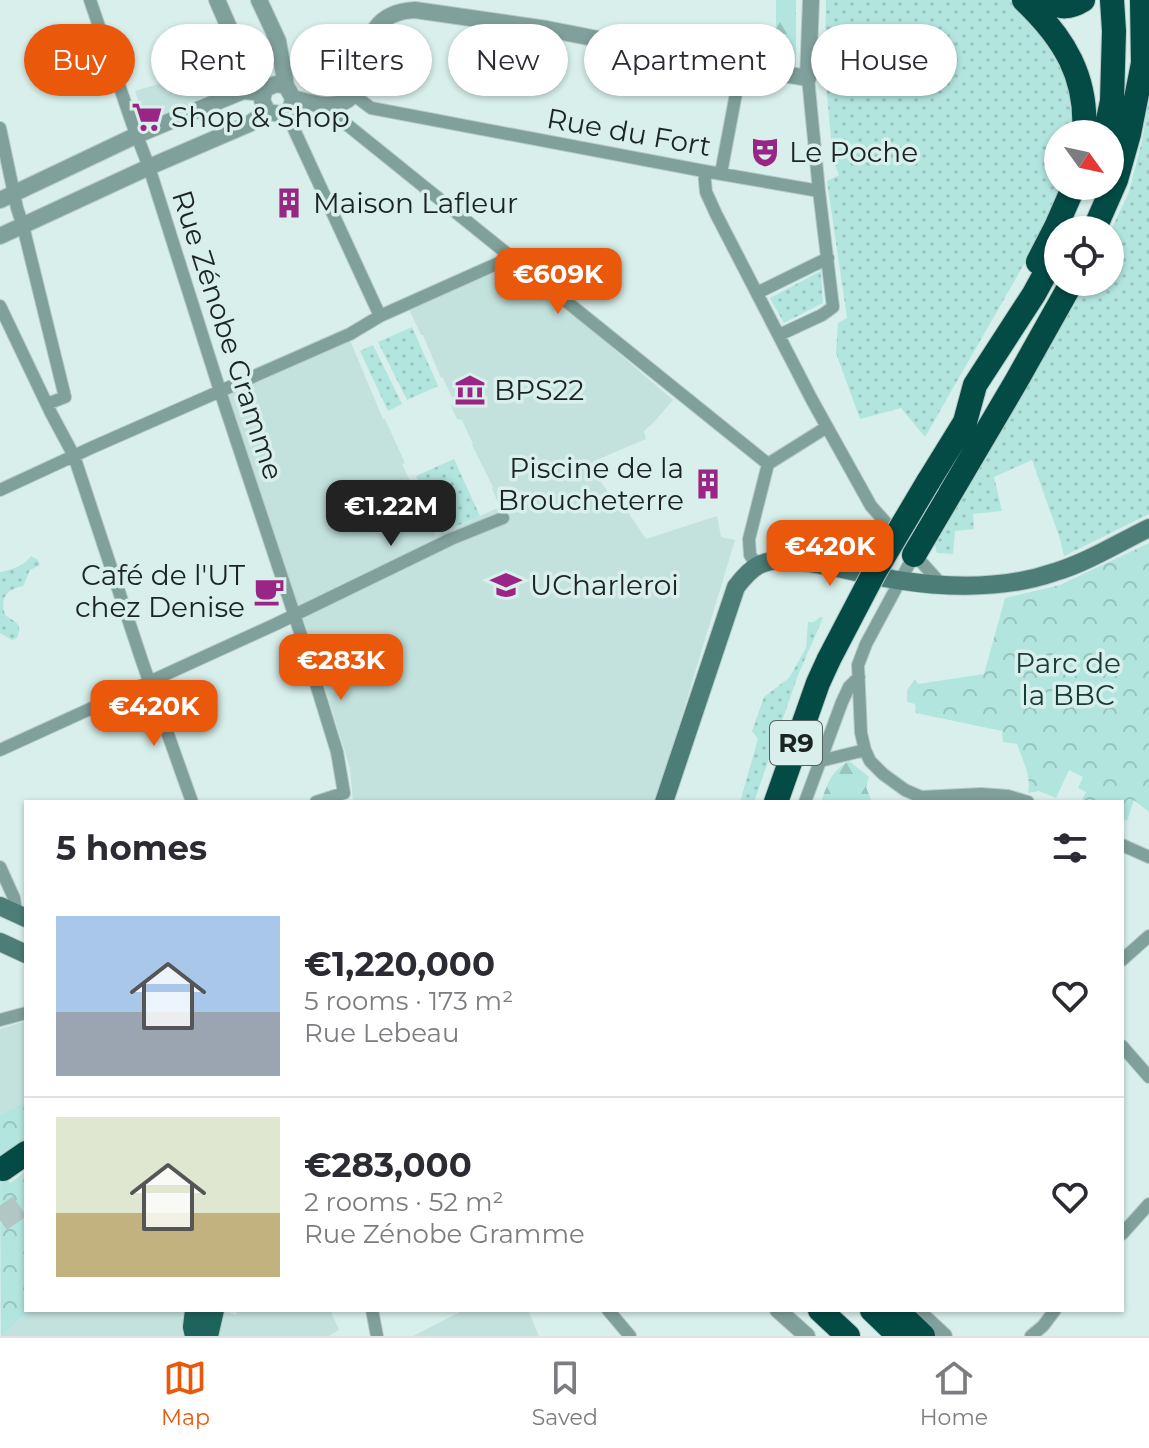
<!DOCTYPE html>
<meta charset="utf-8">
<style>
body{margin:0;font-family:Montserrat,sans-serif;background:#f2f2f3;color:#2b2b33;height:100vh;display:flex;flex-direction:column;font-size:30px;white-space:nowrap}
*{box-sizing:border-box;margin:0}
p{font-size:26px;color:#7c7c81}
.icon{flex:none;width:44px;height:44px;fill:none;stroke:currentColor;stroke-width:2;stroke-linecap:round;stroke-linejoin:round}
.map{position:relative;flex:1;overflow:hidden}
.sheet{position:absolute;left:24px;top:800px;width:1100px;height:512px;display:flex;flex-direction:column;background:#fff;border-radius:0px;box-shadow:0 2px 6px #0004}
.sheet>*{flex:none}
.guide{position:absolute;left:24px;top:24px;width:1102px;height:72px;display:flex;gap:16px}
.needle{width:52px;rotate:123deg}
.fabs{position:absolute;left:1044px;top:120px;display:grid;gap:16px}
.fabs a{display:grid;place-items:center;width:80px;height:80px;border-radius:50%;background:#fff;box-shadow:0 2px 6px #0004;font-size:40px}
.price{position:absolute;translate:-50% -68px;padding:0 18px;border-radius:16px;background:#ea580c;color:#fff;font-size:26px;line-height:52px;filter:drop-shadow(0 2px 4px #0008)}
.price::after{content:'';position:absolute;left:50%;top:48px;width:24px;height:18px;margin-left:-12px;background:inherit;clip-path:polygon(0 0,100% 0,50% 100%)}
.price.on{background:#222;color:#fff}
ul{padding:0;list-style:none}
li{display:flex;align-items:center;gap:24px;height:200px;padding:0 32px}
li+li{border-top:2px solid #e1e1e2}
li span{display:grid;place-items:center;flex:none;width:224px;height:160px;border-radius:0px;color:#555}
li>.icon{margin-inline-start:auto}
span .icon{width:96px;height:96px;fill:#fffc;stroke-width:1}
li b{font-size:34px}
h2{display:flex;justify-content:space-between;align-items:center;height:96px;padding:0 32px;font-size:34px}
.tag{padding:0 28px;border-radius:36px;background:#fff;box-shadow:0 2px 6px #0004;font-size:28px;line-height:72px}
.tag.on{background:#ea580c;color:#fff}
.dock{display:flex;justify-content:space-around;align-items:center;height:112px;border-top:2px solid #e1e1e2;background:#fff;font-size:22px;color:#7c7c81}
.dock a{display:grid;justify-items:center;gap:4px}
.dock .on{color:#ea580c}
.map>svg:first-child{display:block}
.built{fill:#c3e2de}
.grass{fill:url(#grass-dots)}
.forest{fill:url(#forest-firs)}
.park{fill:url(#park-crowns)}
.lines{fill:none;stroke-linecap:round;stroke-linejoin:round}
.motorway-tunnel{stroke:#b2c6c3;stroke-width:24;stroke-dasharray:24 12;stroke-linecap:butt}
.minor-casing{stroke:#b6cac7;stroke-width:14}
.tertiary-casing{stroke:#b6cac7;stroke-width:18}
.secondary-casing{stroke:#b6cac7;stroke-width:20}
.primary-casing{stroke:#b6cac7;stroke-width:22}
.motorway-casing{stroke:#b6cac7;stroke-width:26}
.minor{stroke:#80a09c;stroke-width:12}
.tertiary{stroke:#80a09c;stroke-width:16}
.secondary{stroke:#4c7d77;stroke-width:18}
.primary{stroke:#1f635d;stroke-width:20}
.motorway{stroke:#044b46;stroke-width:24}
.motorway-bridge-casing{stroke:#b6cac7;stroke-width:26;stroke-linecap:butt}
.motorway-bridge{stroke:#044b46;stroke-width:24}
.labels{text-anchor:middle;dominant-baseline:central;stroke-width:7;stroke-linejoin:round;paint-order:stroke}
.shield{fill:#d8efeb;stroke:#54615f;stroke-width:2}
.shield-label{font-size:26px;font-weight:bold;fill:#1c2423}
.poi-label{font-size:28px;fill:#1c2423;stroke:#d8efeb;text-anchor:start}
.street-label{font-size:28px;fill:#1c2423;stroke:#d8efeb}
.park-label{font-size:28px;fill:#173d39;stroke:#d8efeb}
</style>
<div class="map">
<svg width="1149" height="1336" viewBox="0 0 1149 1336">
<defs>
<pattern id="grass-dots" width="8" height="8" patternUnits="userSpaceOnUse" patternTransform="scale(2)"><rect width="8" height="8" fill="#b2e5de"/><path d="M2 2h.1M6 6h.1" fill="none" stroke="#98c4be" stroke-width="1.8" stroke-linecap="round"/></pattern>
<pattern id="forest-firs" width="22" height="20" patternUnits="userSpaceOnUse" patternTransform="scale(2)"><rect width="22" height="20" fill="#b2e5de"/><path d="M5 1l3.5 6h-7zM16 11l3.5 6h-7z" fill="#98c4be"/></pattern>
<pattern id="park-crowns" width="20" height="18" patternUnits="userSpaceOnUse" patternTransform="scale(2)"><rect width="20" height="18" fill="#b2e5de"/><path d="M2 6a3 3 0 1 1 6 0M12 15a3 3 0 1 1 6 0" fill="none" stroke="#98c4be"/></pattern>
</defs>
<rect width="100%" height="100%" fill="#d8efeb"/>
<!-- built -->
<path class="built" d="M223,37L242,80L146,123L135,91L165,82L167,84L177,80L168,61L158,64L152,49L165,44L170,59Z
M515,264L673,400L654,422L644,431L646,439L594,461L589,467L613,498L627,511L646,539L717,516L721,537L735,540L656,802H353L350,768L307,630L223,394L349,338L383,419H385L405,463L402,464L436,536L480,516L500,507L492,489L493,487L472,445L473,444L462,420L457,419L451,406L454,402L443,378H441L423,335H421L409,309Z
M26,1021V1102L0,1114V1029Z
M30,1310H192L190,1336H1Z
M238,1310H330L339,1330L329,1336H213L217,1316L227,1312L236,1315Z
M464,1310H528L539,1336H413Z"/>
<!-- grass -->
<path class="grass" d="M826,0H1010C1034,16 1064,56 1071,84C1075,100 1076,118 1079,134H1058V186H1065L1042,233L925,437L901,408L860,419L836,353L838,323L847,318L827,181L839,175L833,160L825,72Z
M1149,98V514L1064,556L1060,539L1032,460L994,477L1002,511L973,514L974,529L955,531L953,554L937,553L934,543L1085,282H1110V232L1129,192L1142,141Z
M821,271L823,303L784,323L770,298Z
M412,327L438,386L407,400L378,342Z
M373,345L402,404L388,411L360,351Z
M454,459L480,516L441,533L416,476Z
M31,556L38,560L40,565L30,570L23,586C5,590 0,598 5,615C16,623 23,623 17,638L12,640L0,633V572C12,570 24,566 31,556Z
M820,617L823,618L798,675L754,802H740L758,739L752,731L764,697L789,678L806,648L808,622H814Z"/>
<!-- forest -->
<path class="forest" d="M776,0H796V68L681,46L682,43L707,40L776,44Z
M849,761L869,777L866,787L872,802H821C828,783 831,771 849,761Z"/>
<!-- park -->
<path class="park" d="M1149,543V812L1134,800L1127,821L1122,819V802H1081L1086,792L1078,788L1083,777L1069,770L1056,798L1039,791L1028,793C1032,777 1022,759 1017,744L1003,742L1002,731L916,713L915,704L907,702V690L915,679L918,684L984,674L1005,598L1060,585Z
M26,1102V1143L0,1159V1114Z
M0,1170L10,1183L26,1171V1310H30L1,1336Z"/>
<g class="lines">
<!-- motorway-tunnel -->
<path class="motorway-tunnel" d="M0,1220L26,1202"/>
<!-- minor casing -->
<g class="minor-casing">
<path id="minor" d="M90,0L132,123L149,167L220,391L301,635L337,752L344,793L316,802
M354,95L371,108L704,171L819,191
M331,106L340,119L768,464
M286,112L380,316
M0,128L17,208L23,226L65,397L47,404
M704,171L706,192L716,214L812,400L871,506L941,584
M721,173L741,67
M757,293L828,258
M0,306L51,413L74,456L143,664L192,802
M779,335L822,315L833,307L819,191L808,78
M768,464L827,427
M0,490L93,447L350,334L380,316L512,257
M914,555L866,644L858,665L861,733L865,750L870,761L883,774L905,790L921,797L981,794L1008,796L1028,802
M757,565L750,555L749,539L768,464
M0,750L276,624L451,539L503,518
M820,761L865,750
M805,802L842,702L849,687L859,677
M1122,845L1149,857
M0,867L14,898L16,912
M1122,960L1149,936
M0,1020L26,1013
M1122,1046L1149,1077
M1122,1234L1149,1204
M372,1310L377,1336
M608,1310L630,1336
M1031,1336L1043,1326L1055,1310"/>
</g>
<!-- tertiary casing -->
<g class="tertiary-casing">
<path id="tertiary" d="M217,0L248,71L263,93
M259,0L278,41L286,86L293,98C291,115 281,116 267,111L262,100L265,89L276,84L286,86
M293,98C304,101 317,106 329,105C388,103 338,14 415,10L547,29L741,67L808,78L811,0
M0,200L137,135L243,91L263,93
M0,236L149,167L249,124L267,111
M778,1310L807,1336
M916,1310L944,1336"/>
</g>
<!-- secondary casing -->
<g class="secondary-casing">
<path id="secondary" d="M664,802L736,587C752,566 762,559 789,560C826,564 861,574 897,580C948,588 1006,589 1055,572C1088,562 1118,543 1149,528
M0,906L26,918
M0,942L26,954"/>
</g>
<!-- primary casing -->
<g class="primary-casing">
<path id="primary" d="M195,1310L193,1327L195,1336
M208,1336L214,1310"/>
</g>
<!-- motorway casing -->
<g class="motorway-casing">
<path id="motorway" d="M1024,0C1064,38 1088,77 1084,134
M1047,0C1060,9 1070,8 1083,0
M1105,134L1112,101L1114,31L1112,0
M1094,230L1116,180L1129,134L1143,63L1142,0
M1038,262L1056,227L1074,186
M928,482L965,422L975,385L1034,294L1058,250
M914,555L1017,380L1072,282
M776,802L818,683L829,659
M3,1169L26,1153
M820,1310L848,1336
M872,1310L899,1336
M896,1310L923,1336"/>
</g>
<!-- minor -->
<use href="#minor" class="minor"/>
<!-- tertiary -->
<use href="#tertiary" class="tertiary"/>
<!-- secondary -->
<use href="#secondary" class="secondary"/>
<!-- primary -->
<use href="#primary" class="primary"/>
<!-- motorway -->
<use href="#motorway" class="motorway"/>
<!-- motorway-bridge casing -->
<g class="motorway-bridge-casing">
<path id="motorway-bridge" d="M829,659L875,571L928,482"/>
</g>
<!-- motorway-bridge -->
<use href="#motorway-bridge" class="motorway-bridge"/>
</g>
<!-- icons -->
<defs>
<g id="supermarket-bare" transform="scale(2.4)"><path d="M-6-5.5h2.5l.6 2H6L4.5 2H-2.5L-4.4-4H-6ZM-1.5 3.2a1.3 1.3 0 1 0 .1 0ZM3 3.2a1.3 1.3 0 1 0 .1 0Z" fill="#992684" stroke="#d8efeb" stroke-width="2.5" paint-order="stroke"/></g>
<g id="theatre-bare" transform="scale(2.4)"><path d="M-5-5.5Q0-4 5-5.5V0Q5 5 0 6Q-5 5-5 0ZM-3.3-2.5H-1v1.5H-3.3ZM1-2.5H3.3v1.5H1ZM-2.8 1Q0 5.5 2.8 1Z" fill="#992684" stroke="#d8efeb" stroke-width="2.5" paint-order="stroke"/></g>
<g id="building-bare" transform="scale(2.4)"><path d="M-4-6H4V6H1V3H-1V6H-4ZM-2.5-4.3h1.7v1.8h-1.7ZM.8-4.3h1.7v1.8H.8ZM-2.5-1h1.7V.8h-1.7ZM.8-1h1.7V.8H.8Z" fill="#992684" stroke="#d8efeb" stroke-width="2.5" paint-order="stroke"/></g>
<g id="museum-bare" transform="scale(2.4)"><path d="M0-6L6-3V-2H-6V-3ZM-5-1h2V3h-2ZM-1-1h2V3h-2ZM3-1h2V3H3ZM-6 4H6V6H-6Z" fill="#992684" stroke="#d8efeb" stroke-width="2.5" paint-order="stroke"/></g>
<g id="university-bare" transform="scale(2.4)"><path d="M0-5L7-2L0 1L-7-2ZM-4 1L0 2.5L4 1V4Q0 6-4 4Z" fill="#992684" stroke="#d8efeb" stroke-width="2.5" paint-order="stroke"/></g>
<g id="cafe-bare" transform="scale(2.4)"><path d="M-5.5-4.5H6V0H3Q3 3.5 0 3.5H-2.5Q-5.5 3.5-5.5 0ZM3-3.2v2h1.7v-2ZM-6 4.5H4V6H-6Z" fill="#992684" stroke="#d8efeb" stroke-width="2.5" paint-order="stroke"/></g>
</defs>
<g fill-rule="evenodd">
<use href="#supermarket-bare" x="147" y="117"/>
<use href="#theatre-bare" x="765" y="152"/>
<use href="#building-bare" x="289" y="203"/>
<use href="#museum-bare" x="470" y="390"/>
<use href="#building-bare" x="708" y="484"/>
<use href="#university-bare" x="506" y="585"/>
<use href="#cafe-bare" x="269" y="591"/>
</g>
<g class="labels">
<!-- shield labels -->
<rect class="shield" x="770" y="721" width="52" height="44" rx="6"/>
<g class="shield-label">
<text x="796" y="743">R9</text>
</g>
<!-- poi labels -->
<g class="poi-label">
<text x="171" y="117">Shop &amp; Shop</text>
<text x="789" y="152">Le Poche</text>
<text x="313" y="203">Maison Lafleur</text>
<text x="494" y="390">BPS22</text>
<text x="684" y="468" text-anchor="end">Piscine de la<tspan x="684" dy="32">Broucheterre</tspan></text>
<text x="245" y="575" text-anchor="end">Café de l'UT<tspan x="245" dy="32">chez Denise</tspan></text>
<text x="530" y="585">UCharleroi</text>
</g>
<!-- street labels -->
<g class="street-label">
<text transform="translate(629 132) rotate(10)">Rue du Fort</text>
<text transform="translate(228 335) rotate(72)">Rue Zénobe Gramme</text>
</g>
<!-- park labels -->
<g class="park-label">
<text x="1068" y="663">Parc de<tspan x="1068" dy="32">la BBC</tspan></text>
</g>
</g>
</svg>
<div class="fabs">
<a><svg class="needle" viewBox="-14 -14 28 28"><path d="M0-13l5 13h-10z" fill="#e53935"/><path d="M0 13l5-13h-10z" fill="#7c7c81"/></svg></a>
<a><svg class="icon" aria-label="locate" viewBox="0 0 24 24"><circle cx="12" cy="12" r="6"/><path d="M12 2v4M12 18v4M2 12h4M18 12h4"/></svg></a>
</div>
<b class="price" style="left:558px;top:316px">€609K</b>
<b class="price on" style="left:391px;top:548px">€1.22M</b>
<b class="price" style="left:830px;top:588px">€420K</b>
<b class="price" style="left:341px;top:702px">€283K</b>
<b class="price" style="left:154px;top:748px">€420K</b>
<div class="guide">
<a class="tag on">Buy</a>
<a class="tag">Rent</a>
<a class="tag">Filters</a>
<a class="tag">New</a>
<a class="tag">Apartment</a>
<a class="tag">House</a>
</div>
<section class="sheet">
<h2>5 homes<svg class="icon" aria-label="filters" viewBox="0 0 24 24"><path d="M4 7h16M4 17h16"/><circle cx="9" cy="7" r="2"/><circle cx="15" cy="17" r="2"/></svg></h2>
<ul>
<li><span style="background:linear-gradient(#a9c7e8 60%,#9aa5b1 0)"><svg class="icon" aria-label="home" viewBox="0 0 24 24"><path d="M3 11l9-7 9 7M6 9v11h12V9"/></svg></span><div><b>€1,220,000</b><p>5 rooms · 173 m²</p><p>Rue Lebeau</p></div><svg class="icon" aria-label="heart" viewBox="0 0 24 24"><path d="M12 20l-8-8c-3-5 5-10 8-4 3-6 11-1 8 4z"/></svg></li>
<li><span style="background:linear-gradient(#dfe7d0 60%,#c2b280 0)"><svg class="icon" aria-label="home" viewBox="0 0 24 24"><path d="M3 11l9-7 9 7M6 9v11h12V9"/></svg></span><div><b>€283,000</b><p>2 rooms · 52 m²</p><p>Rue Zénobe Gramme</p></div><svg class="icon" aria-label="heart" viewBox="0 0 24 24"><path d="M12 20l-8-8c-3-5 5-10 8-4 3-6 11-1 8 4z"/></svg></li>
</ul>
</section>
</div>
<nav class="dock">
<a class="on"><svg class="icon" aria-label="map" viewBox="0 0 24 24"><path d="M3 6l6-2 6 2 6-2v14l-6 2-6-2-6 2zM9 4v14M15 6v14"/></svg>Map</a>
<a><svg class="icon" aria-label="saved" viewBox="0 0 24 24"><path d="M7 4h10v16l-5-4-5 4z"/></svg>Saved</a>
<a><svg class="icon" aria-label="home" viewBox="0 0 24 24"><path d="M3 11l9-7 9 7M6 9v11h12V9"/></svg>Home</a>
</nav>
